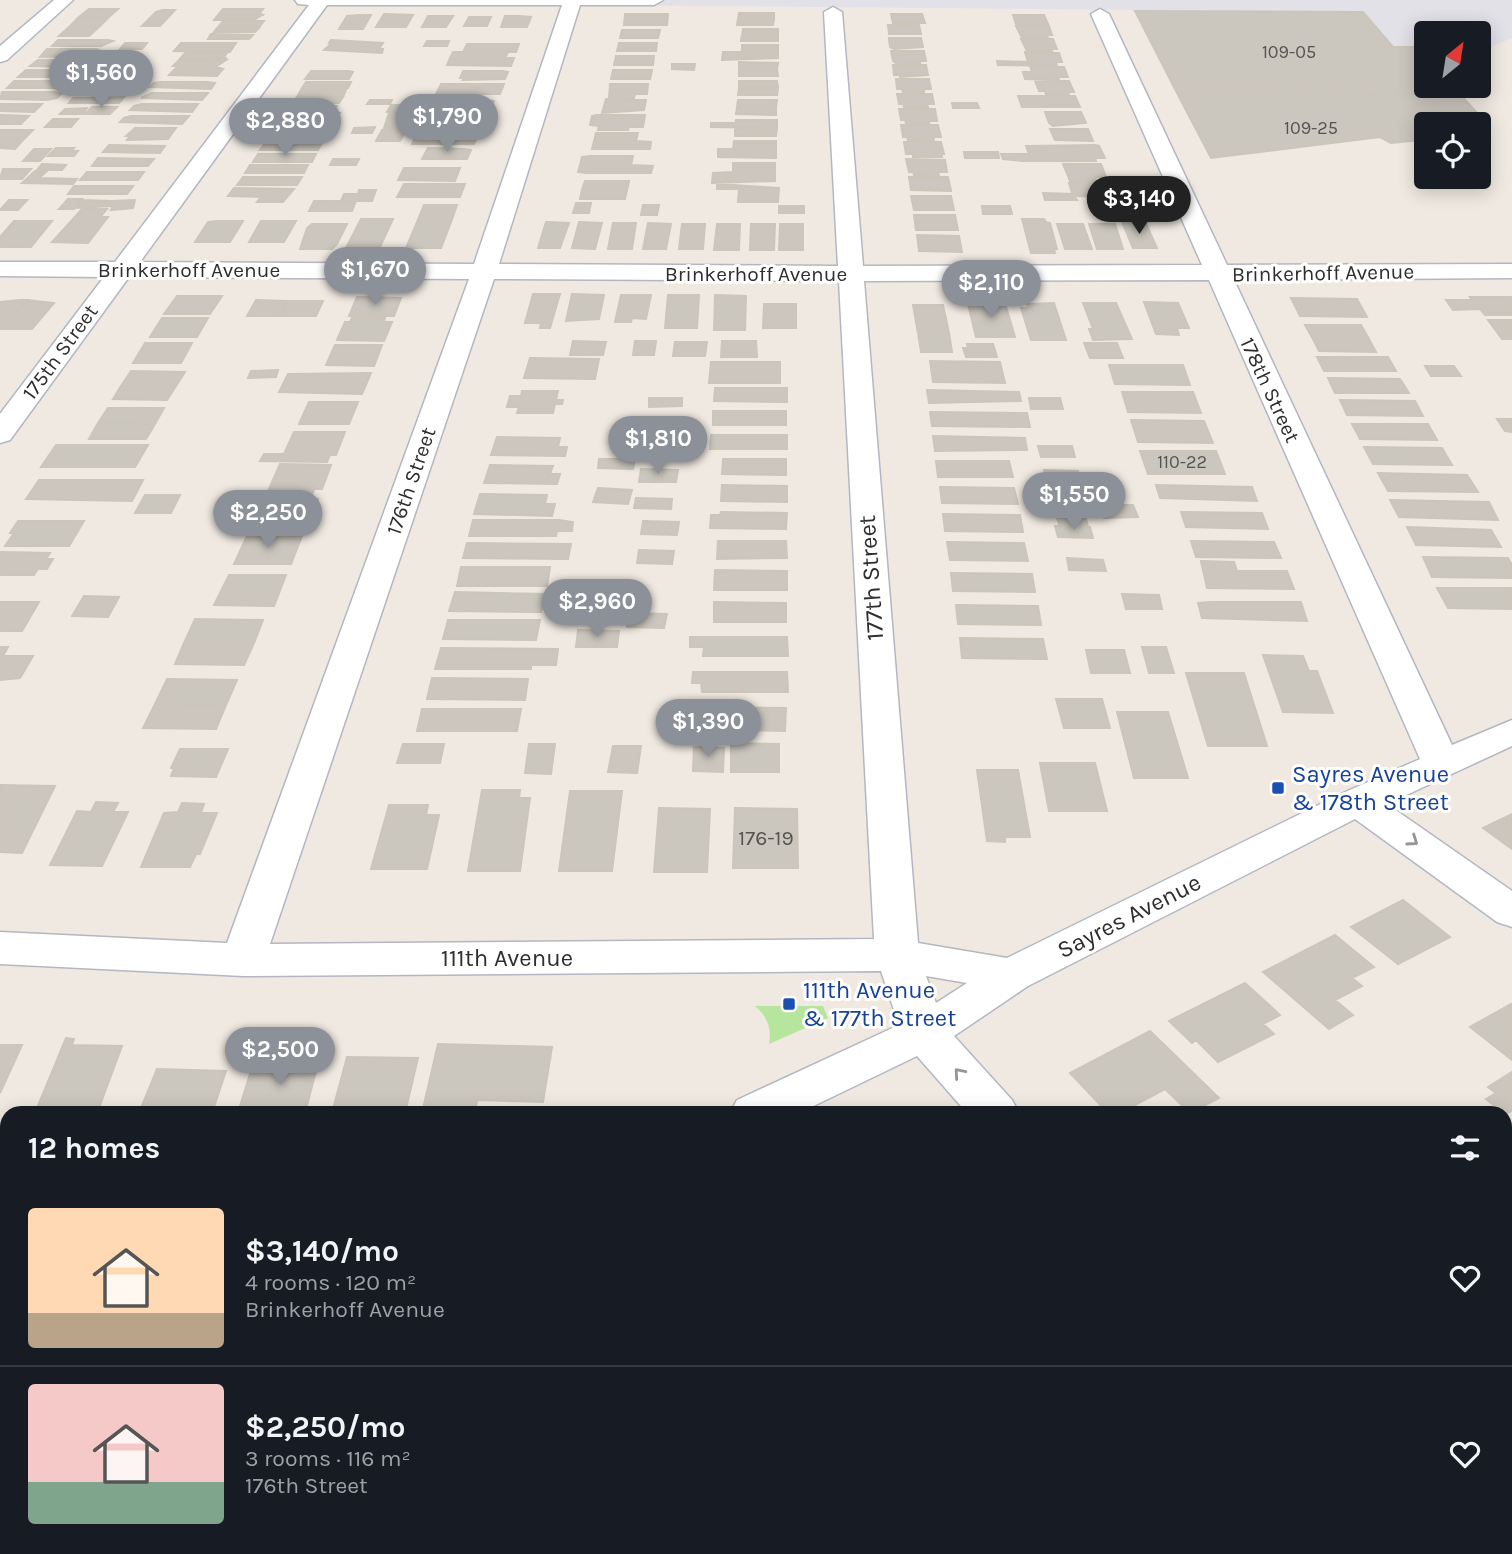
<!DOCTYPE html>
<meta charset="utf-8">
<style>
body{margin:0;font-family:Karla,sans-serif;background:#242831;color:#f1f3f6;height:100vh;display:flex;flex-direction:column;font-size:26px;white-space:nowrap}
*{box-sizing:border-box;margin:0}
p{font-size:23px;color:#9ea1a6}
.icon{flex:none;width:38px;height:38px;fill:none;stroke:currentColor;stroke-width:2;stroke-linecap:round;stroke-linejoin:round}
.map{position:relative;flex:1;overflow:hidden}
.panel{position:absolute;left:0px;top:1106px;width:1512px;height:448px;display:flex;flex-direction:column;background:#171b24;border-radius:21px 21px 0 0;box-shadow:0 4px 18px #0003}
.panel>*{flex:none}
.needle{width:46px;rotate:30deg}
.buttons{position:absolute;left:1414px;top:21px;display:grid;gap:14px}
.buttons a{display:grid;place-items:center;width:77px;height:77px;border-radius:7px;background:#171b24;box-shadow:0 4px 18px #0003;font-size:35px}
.price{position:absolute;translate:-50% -60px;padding:0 16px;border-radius:24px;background:#8c9099;color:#fff;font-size:23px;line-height:46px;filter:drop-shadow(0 2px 4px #0008)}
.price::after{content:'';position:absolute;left:50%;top:42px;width:21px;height:16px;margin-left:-10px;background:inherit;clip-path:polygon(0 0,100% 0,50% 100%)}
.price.current{background:#222;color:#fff}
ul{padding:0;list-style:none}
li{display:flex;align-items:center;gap:21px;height:175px;padding:0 28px}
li+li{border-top:2px solid #363941}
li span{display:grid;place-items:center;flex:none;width:196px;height:140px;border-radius:7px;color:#555}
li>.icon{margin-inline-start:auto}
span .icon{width:84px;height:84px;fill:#fffc;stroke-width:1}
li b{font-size:30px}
h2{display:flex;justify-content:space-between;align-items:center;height:84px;padding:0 28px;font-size:30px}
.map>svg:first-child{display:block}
.industrial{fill:#e3e1e8}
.green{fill:#b6e59e}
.building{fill:#cbc7bf;stroke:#cbc5ba;stroke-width:2}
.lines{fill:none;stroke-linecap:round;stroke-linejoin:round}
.minor-casing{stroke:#b4b7c1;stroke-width:3}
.minor{fill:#fff;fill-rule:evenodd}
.oneway{stroke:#969696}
.transit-dot{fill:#1a4fb4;stroke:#fff;stroke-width:2.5}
.labels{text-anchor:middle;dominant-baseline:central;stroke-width:6;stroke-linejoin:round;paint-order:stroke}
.far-number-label{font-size:18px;fill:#555452}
.far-street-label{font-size:21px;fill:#2e2e2e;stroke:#fff}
.number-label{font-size:21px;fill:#555452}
.street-label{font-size:24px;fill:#2e2e2e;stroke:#fff}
.transit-label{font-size:24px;fill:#164399;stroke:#fff;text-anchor:start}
</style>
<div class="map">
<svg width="1512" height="1554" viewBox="0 0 1512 1554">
<rect width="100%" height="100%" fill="#efe9e1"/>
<!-- industrial -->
<path class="industrial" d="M600,0H1512V38L1479,52V33H1426V57L1418,47H1393L1363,12L600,5Z"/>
<!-- green -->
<path class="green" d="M755,1006H823L828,1018L769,1044C772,1028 767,1016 755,1006Z"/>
<!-- building -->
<path class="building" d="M89,9H118L109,17H79Z
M223,9H263L260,13L262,15H218Z
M163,10H175L160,26H142L156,12Z
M1135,11L1363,12L1393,47H1418L1426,57V86H1452L1460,94L1177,93Z
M739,13H774V19H738Z
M384,14L413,15L406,27H376Z
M625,14H668L667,25H624Z
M891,14H922L925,23H893Z
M218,15H262L254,20H214Z
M359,15H371L363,29H339L347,16Z
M1013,15H1044L1048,24H1016Z
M428,16H453L446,27H422Z
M505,16H519L531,17L527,27H501Z
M79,17H109L99,27H69Z
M469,17H491L487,26H464Z
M738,19H774L773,25H737Z
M223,21H264L260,26H219Z
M888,25H919L921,34H889Z
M1016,26H1049L1052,35H1047L1048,38H1022Z
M69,27H99L89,36H59Z
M217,28H259L255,32H214Z
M743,29H778V35H742Z
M622,30H660L658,38H620Z
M211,34L253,35L249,39H208Z
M742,35H778V41H741Z
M889,38H921L923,47L894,49L890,47Z
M1021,39H1053L1057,49H1051L1052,51H1027Z
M58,40H108L113,41L101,46H52Z
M331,40L383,43L379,49H383L382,53L324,50L332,43H329Z
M427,41H449L447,46H424Z
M125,43H147L142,49H120Z
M181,43H236L230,52L174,51Z
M619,43H657L656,51H617Z
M467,44H519L516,52H463Z
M742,45H778V52H742Z
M47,49H97L101,51L91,56L40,57Z
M891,51H924L926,61H919L920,63L897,64L893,61Z
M453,52H508L505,58H450Z
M723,52H778V58L722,60Z
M1025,52L1059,53L1062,62H1056L1057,66L998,65L997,61L1028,62Z
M185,53H227L223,58H227L179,60Z
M616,56H654L653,65H614Z
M450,58H514L511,66L447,65Z
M38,60H86L93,61L80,67L30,66Z
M179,60H226L217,66H173Z
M739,62L778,63L777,69H739Z
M672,64H695L694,70L672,69Z
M893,65H926L928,75L900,77V75H894Z
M1030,66L1064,67L1068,77H1058L1059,80L1025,79L1023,72H1032Z
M176,68H220L219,69H223L217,76L169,75Z
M739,69H777L778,76H739Z
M26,70H76L83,72L78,76L70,77H18Z
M613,70H652L650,79H611Z
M311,71H349L353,72L349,79H305Z
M463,71H503L508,72L505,79L463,80L465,78H460Z
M896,79H929L931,89H924V92H903L902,89H897Z
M14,81H66L72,82L68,87L59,88H7Z
M739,81H777L778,88H739Z
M1035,81H1069L1074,92H1068L1069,95H1046L1045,91H1039Z
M161,82H207L215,83L211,89L150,87L154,83Z
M306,82H351L348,88H302Z
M441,84H504L500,94H436Z
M610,84H648L647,94H635L634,98H609Z
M739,88H778L777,95H738Z
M301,90H346L343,97H297Z
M2,92H55L61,94L57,98L47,100L0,99Z
M152,93H208L202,100L141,98Z
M1177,93L1460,94L1487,124H1426V135L1415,137L1420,140L1391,143L1380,137L1211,158Z
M897,94H932L934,104H927L928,107H904L903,104H899Z
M1018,96H1075L1080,107H1022Z
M124,97L119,103H96L100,98Z
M297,97H343L339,103H292Z
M73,98H99L94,103H69Z
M606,99L646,100L644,110L602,113Z
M370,100H392L390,104H367Z
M448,100H486L494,101L490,110H448L449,108H444Z
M738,100H777L776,107H737Z
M952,103H977L979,108H953Z
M0,104H42L34,112L0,111Z
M142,104H198L192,112L130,110L134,106Z
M291,105L337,106L333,112H286Z
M391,105H442L439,112H387Z
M92,107H117L110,114H85Z
M737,107H776V115L736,114Z
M87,108L83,114H60L65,109Z
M899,109H935L937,121H928L929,123H906L905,120H901Z
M1045,112H1081L1086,123L1053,126L1049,123Z
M285,113H340L336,120H280Z
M389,113H414L404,128H384Z
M0,115L29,116L21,124H0Z
M645,115L643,127H629L628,130H598L599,126L590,125L592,116L597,115Z
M131,116H189L182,124L120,122L124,118Z
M53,119H78L71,127H45Z
M429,120L485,121L482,128L425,127Z
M736,120H777V128L711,127V123H735Z
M279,123H335L331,130H274Z
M901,125H938L941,137H933L934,141L908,140L907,137H903Z
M375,127L372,133H352L354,128Z
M176,128L168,139L127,140L130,136H126L135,128Z
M735,128H777L776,136H735Z
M1050,129H1088L1093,141L1055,140Z
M0,130H33L25,138H0Z
M382,130H406L400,141H376Z
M272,132L329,133L325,140H268Z
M417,133H471L478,134L474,144H412Z
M596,133H638L636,141H594Z
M0,138H25L15,149L0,148Z
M594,141H636L651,142L650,149H592Z
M734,141H776V149H733Z
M904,142H941L944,154H941L942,157H913V154H906Z
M265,143H322L318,150H260Z
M109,145L165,146L160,153L103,152Z
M1026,146L1094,145L1099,146L1105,158H1095L1096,161H1022L1003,159L1001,154H1029Z
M56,148H74L71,151H78L74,156H48Z
M428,148L464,149L471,150L467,159H422Z
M34,149H51L40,161H23Z
M718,149H776V158L718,157Z
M964,152H998L999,158H965Z
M258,154H316L312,162H253Z
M590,156H633L631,165H580L582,157Z
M98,158L154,159L148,166H92Z
M333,159H359L356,165H330Z
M906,159L945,160L947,172H938L939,176L914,175L913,172H909Z
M733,163H775V172H733Z
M42,164L66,165L62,170H37Z
M1063,164H1101L1106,177H1095L1096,181H1070Z
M250,165H308L304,173H245Z
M580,165H631L653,166L651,173H586L578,172Z
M404,168H460L455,181L398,180Z
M3,169H31L22,179H0Z
M35,171L46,172L39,178L77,179L73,184L22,183Z
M87,172H144L138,180H80Z
M733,172H775V181L712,183L713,173Z
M243,177H302L297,185H237Z
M909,177H948L951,191L911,190Z
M585,181H629L627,190H582Z
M1069,183H1109L1114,197L1073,196Z
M404,184H465L460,197H397Z
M717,184L779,188L778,202H738L739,189H717Z
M74,186H133L127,194H68Z
M234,188L294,189L283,202H257L261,197L228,196Z
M359,190H376L372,201H341L344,194H358Z
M582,190H627L625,199H580Z
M1043,193L1073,194L1077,200H1045Z
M911,196H951L954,210H914Z
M68,199H82L74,209H59Z
M9,200H27L18,210H0Z
M82,200L111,201L135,200L133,208L111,210L113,206L76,208Z
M314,201H337L333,211H309Z
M337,201H356L352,211H333Z
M576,203H591L589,213H573Z
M424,205H457L451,222H417Z
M643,205H659L657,215H641Z
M779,206H804V213H779Z
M982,206H1010L1012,214H983Z
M82,209H107L100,217H108L88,243L52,242Z
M914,215H955L958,230H916Z
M361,219H393L379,249L346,248Z
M1022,219H1044L1046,222L1050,223L1057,249H1054L1055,253H1031Z
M14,221H52L31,247H0V237Z
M218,221H243L230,242H195L208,222Z
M261,221H296L284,242H249Z
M417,222H451L441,248H406Z
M546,222L569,223L560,248H538Z
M579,222L602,223L595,249L572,248Z
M1122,222L1146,224L1157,248H1133Z
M613,223H636L632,249H608Z
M648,223L671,224L666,249H643Z
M312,224H347L337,244L332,249H300L307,228Z
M682,224H705L703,249H679Z
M717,224H740L739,250H714Z
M751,224H775L774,250H750Z
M780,224H803V250H779Z
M1057,224H1083L1092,249H1065Z
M1089,224H1115L1123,249H1097Z
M917,235L959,236L962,252L919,251Z
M533,294H560L550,328H540L541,323H525Z
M572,294L604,295L599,319L566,321Z
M621,295H651L646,319L632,318L631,322H615Z
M668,295H699L697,328H665Z
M715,295L746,296L745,330H714Z
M177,296H222L210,314H164Z
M357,297L401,298L394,316H349Z
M1470,297H1512V315H1485L1480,309L1453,310L1446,300H1472Z
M1291,298L1357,299L1367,317L1300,316Z
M20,300H27L3,329H0V302Z
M27,300L54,303L32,329H3Z
M256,300L286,301L278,316H247Z
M288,301H323L316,316H280Z
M1144,302L1178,303L1189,328H1177L1179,335L1156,334Z
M1005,303L1015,337H976L968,304Z
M1054,303L1066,340H1031L1021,308H1028L1027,304Z
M1083,303H1116L1132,339L1093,340L1089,329H1093Z
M764,304H796V328H763Z
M913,305H943L949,333H918Z
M162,318H208L197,337H150Z
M352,318H385L384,322H392L384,341L337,340L345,322H350Z
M1488,320H1512V339H1502Z
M1305,325H1361L1369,339H1313Z
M918,333H949L952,352H921Z
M1313,339H1369L1376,352L1319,351Z
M573,341L606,342L603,355H570Z
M635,341H656L654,355H633Z
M722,341H756L757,357H721Z
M675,342H707L705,356H673Z
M145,343H192L181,363H133Z
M1084,343H1117L1123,358H1090Z
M967,344H993L997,357H966L963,348H968Z
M335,345H382L374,366L326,365Z
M1317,357H1388L1396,371H1324Z
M530,358L599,359L595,379L524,378Z
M930,361L1000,362L1005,383L933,382Z
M711,362H780V383H709Z
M1109,365H1183L1190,385L1115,384Z
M1425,366H1454L1461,376H1431Z
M278,370L276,377L248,378L251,371Z
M131,371L185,372L176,386H121Z
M371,373L362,394L279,392L288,374Z
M1328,378L1400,379L1409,393H1335Z
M121,386H176L167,400L113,399Z
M715,388H787V402L714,401Z
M927,390L1019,392L1021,401L929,403Z
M522,391H558L556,400H563L562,404H555L553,413H517L519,407H507L510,396H521Z
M1122,392H1193L1201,413L1128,412Z
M649,398H682V406L649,407Z
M1029,398H1060L1063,409H1031Z
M1340,400L1415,401L1423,416L1347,415Z
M309,402H358L349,424H299Z
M108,408H164L155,424L98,423Z
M713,411H786V425H713Z
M930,412L1027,413L1030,427L932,426Z
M1497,419H1512V432L1505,431Z
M1131,420L1204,421L1213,443L1138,442Z
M648,421H681L680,431H647Z
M98,423L155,424L146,439H89Z
M1352,424H1428L1437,440L1360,439Z
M294,432H345L336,455H330L327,462L260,461L264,454H284Z
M711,435H787V449H710Z
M933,436L1025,438L1027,450L935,451Z
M497,437L560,438L558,447H567L565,456L491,455Z
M56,445H148L135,467H41Z
M642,445H671L670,456L641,457Z
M1038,446H1072L1075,457H1041Z
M1364,447L1442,448L1452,465L1373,464Z
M1140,451H1216L1225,474H1148Z
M599,459H635L633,469L598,468Z
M723,459H786V475L722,474Z
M936,461H1009L1013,477H938Z
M280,464L331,465L322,489H314L312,495H276L278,489H269Z
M490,465L553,466L550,474H560L557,484L484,483Z
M641,469L678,470L676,482H639Z
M1044,470L1078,471L1081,483L1046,482Z
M1378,473L1467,475L1478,492L1388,491Z
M39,480H143L132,501L26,499Z
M722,485L787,486V502L721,501Z
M1156,485L1252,487L1257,501L1160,498Z
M940,487L1014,488L1018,504L942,503Z
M598,488L632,490L628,504L593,502Z
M480,494L547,495L545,504H555L552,516L474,514Z
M145,495H180L171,513H135Z
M1050,497H1085L1089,510H1054Z
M636,498L672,499L671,509L634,508Z
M263,499H318L307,526L251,525Z
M1390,500L1489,502L1498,520L1399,517Z
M1099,505H1133L1138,517L1104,518Z
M721,512L787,513L786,529L710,528L711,515H720Z
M1181,512L1262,513L1268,529L1186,527Z
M943,514L1020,515L1023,532L945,531Z
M1056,515H1085L1088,527H1060Z
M473,520H559L573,522L572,531H557L556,536H469Z
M18,521H84L69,546H5L14,533H10Z
M643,521L679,522L677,535L641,534Z
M1055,526L1090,527L1093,538L1058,537Z
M1407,527L1491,530L1501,547L1416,545Z
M247,536H302L291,564H234Z
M718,541H786L787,558L717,559Z
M1191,541L1274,542L1281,558L1196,557Z
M947,542L1024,543L1028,561L950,560Z
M467,543L571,544L568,559L463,558Z
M639,550L674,551L672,564L637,563Z
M0,552L50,553L46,559H53L47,569H38L34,575H0Z
M1423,557L1508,558L1512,565V578L1432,577Z
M1067,558L1103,560L1106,571L1069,570Z
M1201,561L1234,562L1237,571H1287L1294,589L1207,588Z
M461,567H550L547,586H457Z
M715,570L787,571V590H714Z
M951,573L1032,574L1035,592L953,591Z
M229,575H286L274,606L214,605Z
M1437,588H1512V609L1448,608Z
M455,592L546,594L541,612L449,611Z
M1122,594L1159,595L1162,609H1126Z
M84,596L119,597L108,617L72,616Z
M0,602H39L22,631H0Z
M714,602L786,603V622H714Z
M1211,602H1301L1307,621L1202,618L1198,603Z
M956,605L1038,606L1041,625L958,624Z
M630,613L667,614L664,628L627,627Z
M195,619L263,620L254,643H184Z
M448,620H540L536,640L443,639Z
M578,630L619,631L617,647H576Z
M690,637H787L788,656H703L704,647H690Z
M960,638L1043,639L1047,659L962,658Z
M184,643H254L244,665L175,664Z
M0,647H8L3,656H33L20,678L0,680Z
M1142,647H1166L1174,673H1149Z
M441,648L558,649L556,665H531V669H435Z
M1086,650H1124L1130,673H1091Z
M1263,655L1303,656L1309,671H1317L1333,713L1283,712Z
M693,672H787L788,692H702L701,683H692Z
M1186,673H1244L1267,746H1208Z
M432,678L528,679L525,700L427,699Z
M167,679L237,680L226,705L155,704Z
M1056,699H1102L1110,728H1064Z
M155,704L226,705L216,729L143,728Z
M691,707L786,708L785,731L689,729Z
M422,709H521L517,731H417Z
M1117,712H1168L1188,778H1134Z
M731,743L779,744V772H731Z
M403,744H444L440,763H397Z
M529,744H555L551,774L525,773Z
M613,746H641L637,773L608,772Z
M694,747L724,748L723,772L693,771Z
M180,749H228L216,777L171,776L174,769L171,768Z
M1040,763H1095L1107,811H1049Z
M977,770H1018L1030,837H1005V842L987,841Z
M0,785L55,786L22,853L0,852Z
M482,790H520L519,798H530L520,871H468Z
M570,791H622L612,871H559Z
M96,802L118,803L113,812H128L102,866L50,865L77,811L91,812Z
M182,803L204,804L201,813H217L200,854H196L190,867H141L164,813L178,812Z
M389,805H428L426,815H439L427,869H371Z
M659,808L710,809L707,872H654Z
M735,808L797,809L798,868H733Z
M1512,814V849L1483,828Z
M1403,900L1450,937L1398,964L1351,927Z
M1335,935L1374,967L1352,978L1362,986L1335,1000L1353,1015L1329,1029L1263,972Z
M1245,983L1280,1015L1263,1024L1274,1034L1218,1062L1196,1040L1192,1043L1169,1021Z
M1511,1004L1512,1005V1060L1470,1027Z
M1150,1031L1219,1098L1190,1113L1165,1089L1120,1113H1108L1070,1073Z
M66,1038L74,1039L72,1045L122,1046L97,1113H35Z
M438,1044L552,1047L543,1102L477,1100L475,1113H422Z
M0,1045H22L0,1093Z
M291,1055L317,1056L313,1067H317L305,1113H238L253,1064H289Z
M347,1057L418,1058L405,1113H332Z
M157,1069L226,1071L212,1113H139Z
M1512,1072V1111L1505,1114L1486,1099L1496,1093L1488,1087Z
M7,1182V1234L0,1235V1183Z
M0,1285H7V1324L0,1341Z
M1512,1378V1471L1505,1476V1383Z
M106,1547H155L158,1554H92Z
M171,1547H244L246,1554H173Z
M709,1547H764L768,1554H696Z
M811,1547H872L860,1554H815Z
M965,1547H982L987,1554H954Z
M1032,1547H1171L1161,1554H1037Z"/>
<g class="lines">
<!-- minor casing -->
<g class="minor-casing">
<path id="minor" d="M54,0H73L7,60L0,62V46Z
M295,0H663L654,5H580L499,264L838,266L824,12L833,7L842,12L863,266L1202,265L1091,14L1100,9L1109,14L1227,265L1512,264V278L1234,280L1452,745L1512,720V746L1387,804L1512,891V927L1497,922L1355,819L1028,986L954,1036L1012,1100L1019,1113H967L917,1056L799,1113H730L737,1100L899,1025L881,971L243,976L0,964V932L227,943L469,279L129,277L10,440L0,443V414L104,277L0,276V262H115L309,5L298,4ZM327,5H562L474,264L140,262ZM494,279L839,281L874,939L270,944ZM1209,280L1420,759L1343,793L1007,958L918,943L864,281ZM926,976L967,983L936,1003Z
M7,1445V1500L0,1503V1447Z
M372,1547H432L435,1554H375Z
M1347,1547H1410L1413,1554H1350Z"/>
</g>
<!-- minor -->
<use href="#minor" class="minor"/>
</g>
<!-- one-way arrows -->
<defs><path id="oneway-chevron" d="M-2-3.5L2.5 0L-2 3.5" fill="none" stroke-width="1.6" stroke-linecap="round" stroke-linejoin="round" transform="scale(1.75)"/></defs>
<g class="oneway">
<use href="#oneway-chevron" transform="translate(1413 841) rotate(35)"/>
<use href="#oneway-chevron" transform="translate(959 1073) rotate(-131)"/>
</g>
<!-- markers -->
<g class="transit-dot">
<rect x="1271" y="781" width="14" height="14" rx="3.5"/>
<rect x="782" y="997" width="14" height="14" rx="3.5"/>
</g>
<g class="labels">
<!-- far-number labels -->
<g class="far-number-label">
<text x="1289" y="52">109-05</text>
<text x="1311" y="128">109-25</text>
<text x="1182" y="462">110-22</text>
</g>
<!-- far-street labels -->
<g class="far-street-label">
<text x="189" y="270">Brinkerhoff Avenue</text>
<text transform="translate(1323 273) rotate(-1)">Brinkerhoff Avenue</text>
<text x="756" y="274">Brinkerhoff Avenue</text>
<text transform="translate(60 352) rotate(-54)">175th Street</text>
<text transform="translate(1270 390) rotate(65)">178th Street</text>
<text transform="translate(411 481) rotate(-71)">176th Street</text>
</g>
<!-- number labels -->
<g class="number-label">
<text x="766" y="838">176-19</text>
</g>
<!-- street labels -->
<g class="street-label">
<text transform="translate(871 578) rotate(-94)">177th Street</text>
<text transform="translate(1129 916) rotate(-27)">Sayres Avenue</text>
<text x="507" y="958">111th Avenue</text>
</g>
<!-- transit labels -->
<g class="transit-label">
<text x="1292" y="774">Sayres Avenue<tspan x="1292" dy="28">&amp; 178th Street</tspan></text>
<text x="803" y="990">111th Avenue<tspan x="803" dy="28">&amp; 177th Street</tspan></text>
</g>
</g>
</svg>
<div class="buttons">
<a><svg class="needle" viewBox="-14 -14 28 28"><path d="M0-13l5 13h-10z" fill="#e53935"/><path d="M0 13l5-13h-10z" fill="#9ea1a6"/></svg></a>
<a><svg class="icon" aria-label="locate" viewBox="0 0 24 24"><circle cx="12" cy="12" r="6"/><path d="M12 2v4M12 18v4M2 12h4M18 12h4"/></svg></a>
</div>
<b class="price" style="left:101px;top:110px">$1,560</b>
<b class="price" style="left:447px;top:154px">$1,790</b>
<b class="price" style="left:285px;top:158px">$2,880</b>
<b class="price current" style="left:1139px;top:236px">$3,140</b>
<b class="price" style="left:375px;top:307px">$1,670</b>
<b class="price" style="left:991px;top:320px">$2,110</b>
<b class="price" style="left:658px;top:476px">$1,810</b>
<b class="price" style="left:1074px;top:532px">$1,550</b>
<b class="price" style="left:268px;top:550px">$2,250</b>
<b class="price" style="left:597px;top:639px">$2,960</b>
<b class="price" style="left:708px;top:759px">$1,390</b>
<b class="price" style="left:280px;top:1087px">$2,500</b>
<section class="panel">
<h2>12 homes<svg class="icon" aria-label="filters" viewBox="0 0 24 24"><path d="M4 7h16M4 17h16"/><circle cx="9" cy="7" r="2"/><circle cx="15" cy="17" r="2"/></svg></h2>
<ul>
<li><span style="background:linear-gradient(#ffd9b3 75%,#b9a48a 0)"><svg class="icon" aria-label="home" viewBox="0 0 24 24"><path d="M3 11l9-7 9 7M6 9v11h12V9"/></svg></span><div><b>$3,140/mo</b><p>4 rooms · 120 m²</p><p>Brinkerhoff Avenue</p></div><svg class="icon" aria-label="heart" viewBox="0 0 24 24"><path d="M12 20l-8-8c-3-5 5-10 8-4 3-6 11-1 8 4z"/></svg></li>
<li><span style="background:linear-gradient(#f6c9c9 70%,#7fa58c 0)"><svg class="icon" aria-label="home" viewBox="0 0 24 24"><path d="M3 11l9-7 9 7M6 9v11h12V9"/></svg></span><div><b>$2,250/mo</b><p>3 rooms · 116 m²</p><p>176th Street</p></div><svg class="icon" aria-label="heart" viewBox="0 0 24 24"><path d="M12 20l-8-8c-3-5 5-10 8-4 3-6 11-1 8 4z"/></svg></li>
</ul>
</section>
</div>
